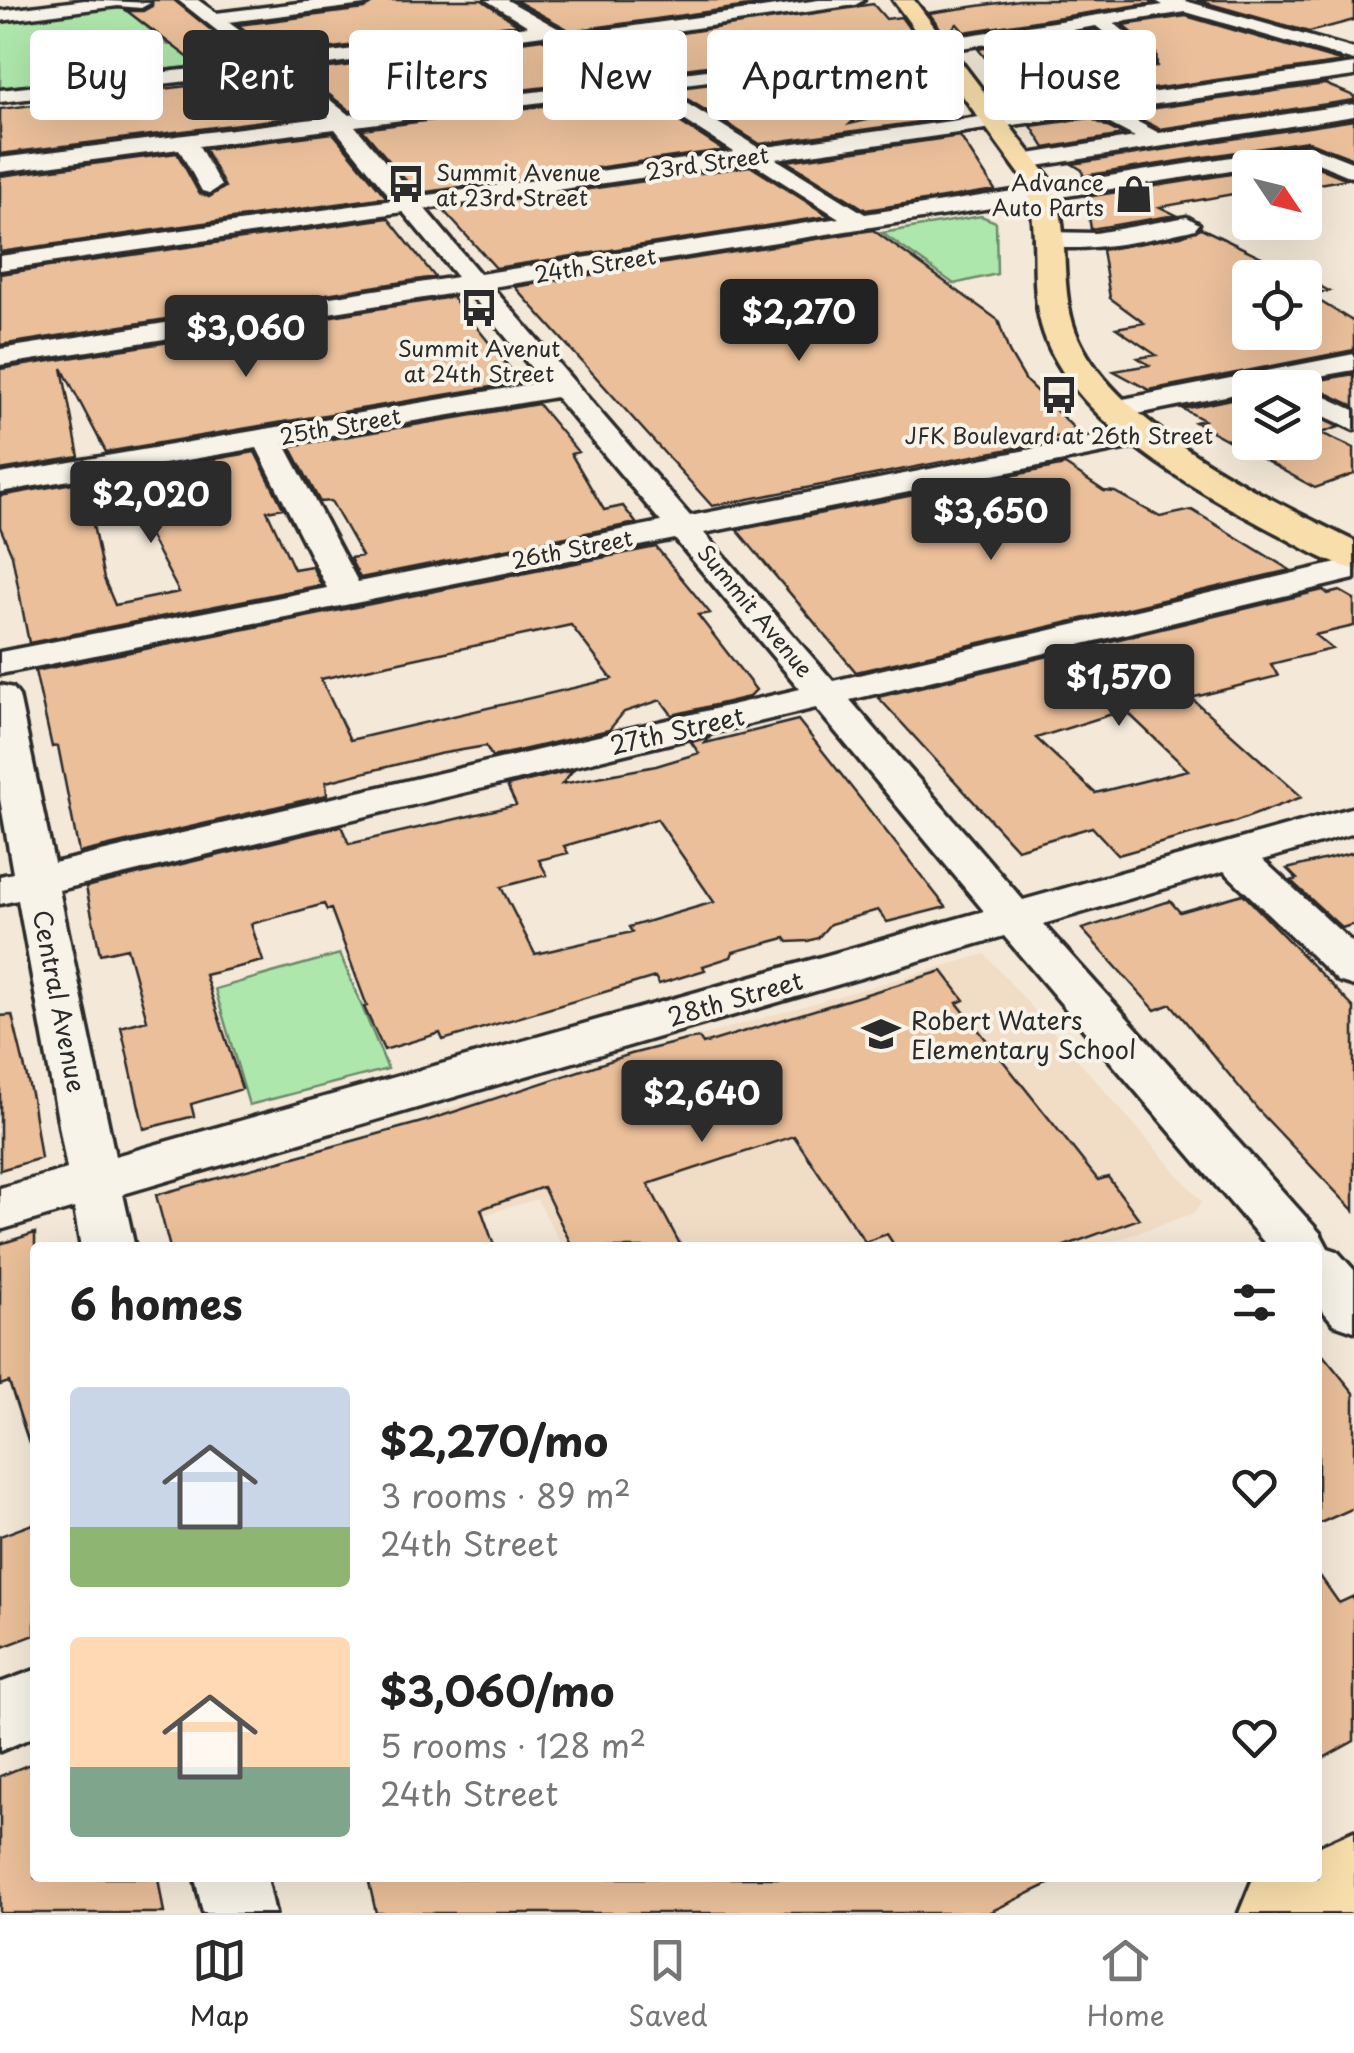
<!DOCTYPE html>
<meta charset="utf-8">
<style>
body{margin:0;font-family:"Playpen Sans",sans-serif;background:#f2f2f2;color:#222;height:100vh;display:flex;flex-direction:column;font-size:38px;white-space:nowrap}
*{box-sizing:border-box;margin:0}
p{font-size:32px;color:#767676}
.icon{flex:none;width:55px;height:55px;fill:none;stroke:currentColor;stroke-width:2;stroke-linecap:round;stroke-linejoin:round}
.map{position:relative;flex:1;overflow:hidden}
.details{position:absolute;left:30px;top:1242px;width:1292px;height:640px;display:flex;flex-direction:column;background:#fff;border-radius:10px;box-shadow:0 10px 40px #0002}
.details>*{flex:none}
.top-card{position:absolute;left:30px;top:30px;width:1295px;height:90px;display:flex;gap:20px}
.needle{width:65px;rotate:125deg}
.tools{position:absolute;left:1232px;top:150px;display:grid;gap:20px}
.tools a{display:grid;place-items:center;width:90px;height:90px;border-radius:10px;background:#fff;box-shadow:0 10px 40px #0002;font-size:50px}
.price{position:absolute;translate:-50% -85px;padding:0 22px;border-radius:10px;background:#2b2b2b;color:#fff;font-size:32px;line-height:65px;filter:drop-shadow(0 2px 5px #0008)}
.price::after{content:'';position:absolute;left:50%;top:60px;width:30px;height:22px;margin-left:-15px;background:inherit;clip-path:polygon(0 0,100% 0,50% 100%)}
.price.current{background:#222;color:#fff}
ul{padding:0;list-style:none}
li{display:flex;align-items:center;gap:30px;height:250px;padding:0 40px}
li span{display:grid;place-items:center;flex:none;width:280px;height:200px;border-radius:10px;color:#555}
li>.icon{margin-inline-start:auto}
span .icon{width:120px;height:120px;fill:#fffc;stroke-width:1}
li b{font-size:42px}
h2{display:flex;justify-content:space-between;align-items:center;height:120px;padding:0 40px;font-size:42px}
.tag{padding:0 35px;border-radius:10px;background:#fff;box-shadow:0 10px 40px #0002;font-size:35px;line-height:90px}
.tag.current{background:#2b2b2b;color:#fff}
.tabs{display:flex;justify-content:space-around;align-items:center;height:140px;border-top:2px solid #e0e0e0;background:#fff;font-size:28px;color:#767676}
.tabs a{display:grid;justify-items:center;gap:5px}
.tabs .current{color:#2b2b2b}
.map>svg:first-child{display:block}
.built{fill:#f1dcc5}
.green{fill:#aee7ab;stroke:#6c896b;stroke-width:2.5}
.building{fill:#eabf9a;stroke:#2b2b2b;stroke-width:2.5;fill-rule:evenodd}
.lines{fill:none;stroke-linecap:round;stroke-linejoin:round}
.minor-casing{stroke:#2b2b2b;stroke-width:7}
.major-casing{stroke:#2b2b2b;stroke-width:7}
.minor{fill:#f7f3e8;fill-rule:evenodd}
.major{fill:#f8deab;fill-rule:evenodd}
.labels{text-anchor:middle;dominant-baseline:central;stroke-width:8;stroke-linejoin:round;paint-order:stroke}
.far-street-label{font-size:22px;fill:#2b2b2b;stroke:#f7f3e8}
.far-poi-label{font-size:22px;fill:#2b2b2b;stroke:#f7f3e8}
.street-label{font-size:25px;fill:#2b2b2b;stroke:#f7f3e8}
.poi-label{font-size:25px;fill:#2b2b2b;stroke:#f7f3e8;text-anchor:start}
</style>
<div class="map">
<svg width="1354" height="1913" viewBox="0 0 1354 1913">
<rect width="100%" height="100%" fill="#f4e9d8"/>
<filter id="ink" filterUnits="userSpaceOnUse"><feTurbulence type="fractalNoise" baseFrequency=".01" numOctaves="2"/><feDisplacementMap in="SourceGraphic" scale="20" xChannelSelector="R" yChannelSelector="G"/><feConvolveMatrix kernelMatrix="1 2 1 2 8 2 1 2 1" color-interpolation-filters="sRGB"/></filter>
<g filter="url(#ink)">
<!-- built -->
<path class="built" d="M985,954L1202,1202L1194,1213L1097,1247H563L537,1199L477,1217L429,1114Z"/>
<!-- green -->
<path class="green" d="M115,3L139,7L129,12L168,45L212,39L241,61L0,88V18Z
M981,216L996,222L997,274L954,284L882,233Z
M340,954L388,1069L249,1105L215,989Z"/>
<!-- building -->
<path class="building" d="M152,0H174L247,59L198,65L127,11H143L152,6Z
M376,0H482L517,24L279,55L238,25L364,9Z
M515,0H792L571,31Z
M1019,0H1150L1152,3L964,32L957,24L945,35L929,13Z
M1196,0H1354V20L1309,32Z
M873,4L886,19L901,17L917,39L645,74L596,46Z
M1186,16L1343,62L1018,108L1004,87L1008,86L978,49L1095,30L1148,70L1157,66L1156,53L1123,25Z
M542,39L611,79L350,111L300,72Z
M921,58L850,124L938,103L948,118L760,144L671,89Z
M269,76L319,114L0,154V109Z
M1325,84L1354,96V100L1160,129L1127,112Z
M636,94L723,150L426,192L420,185L414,190L362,129Z
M1090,118L1123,135L1045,148L1031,126Z
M1354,120V159L1307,141L1083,176L1082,170L1072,164Z
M333,133L386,197L0,252V176L177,153L199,193L209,197L225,187L205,149Z
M960,136L995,190L866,210L787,161Z
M1306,162L1347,179L1313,185L1305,182V168H1270Z
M750,166L829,216L496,268L443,210Z
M1250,171V191L1160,207L1176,215L1091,229L1086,197Z
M388,218L435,277L0,345V274Z
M1201,228L1305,278H1250V332H1305V278L1329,291L1308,294L1354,322V350L1149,390L1114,371L1149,365L1138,358L1156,355L1116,328L1144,323L1110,298L1102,250L1181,236Z
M873,230L998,320L1009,352L1026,381L1078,432L1032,442L1036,444L712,506L515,287Z
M452,297L521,382L106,452L62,368L79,457L0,470V369Z
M1354,374V406L1307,384L1301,388H1275Z
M1250,395V442H1305V411L1339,427L1321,433L1354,448V474L1315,488L1195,422L1204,420L1183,409Z
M538,404L578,452L571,454L604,510L623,506L636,523L360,578L350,558L362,556L331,501L320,502L290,446Z
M255,452L283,508L267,511L294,569L312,566L321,585L29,643L12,555L0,527V496L84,481L104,579L115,605L179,592L118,476Z
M1065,465L1104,491L1115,492L1160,517L1192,510L1290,570L856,672L737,530Z
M656,547L710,613L698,615L756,690L749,697L672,715L661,700L624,712L609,730L492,757L486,746L439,754L326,782L327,795L79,853L58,746L52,747L35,671ZM571,625L612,679L350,740L321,679Z
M1323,590L1328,594L1340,591L1354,599V626L1315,635L1332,649L1271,664L1278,676L1191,698L1302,797L1232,823L1118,855L1092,827L1017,849L878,697ZM1125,710L1188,770L1095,793L1036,738Z
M798,720L946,907L887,922L878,910L830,924L818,938L808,941L788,942L785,938L733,952L731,957L703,966L705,970L659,984L655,977L443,1040L440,1033L384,1050L364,1007L367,1006L331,909L327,910L324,904L251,924L263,961L205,975L242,1089L191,1104L194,1116L144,1129L121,1027L147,1020L127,948L100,954L86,887L341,826L349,844L469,816L516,805L507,786L573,770L562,784L656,766L699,753L691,742L710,737L705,743ZM657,819L714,902L629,927L632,932L535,954L501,887L547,875L539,860L568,853L564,846Z
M1354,852V924L1342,928L1291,881L1297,879L1287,869Z
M1243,894L1354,1008V1211L1259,1111L1171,1004L1155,1010L1082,929L1170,901L1180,912Z
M942,971L964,1000L957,1003L1098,1180L1108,1177L1139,1219L1059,1248H896L887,1234L865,1242L794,1136L648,1184L682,1248H573L543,1187L481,1209L495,1248H170L156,1195L429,1120L631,1054L686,1040L699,1038L703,1044Z
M12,1015L32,1098L41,1158L0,1170V1016Z
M35,1233V1442L29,1443L9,1382L0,1385V1244Z
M1318,1349L1354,1393V1508L1318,1524Z
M35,1523V1635L0,1648V1536Z
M1318,1573L1339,1603L1354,1596V1741L1318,1761Z
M35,1762V1878H158L164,1913H0V1776Z
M368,1878H1061L988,1913H376Z"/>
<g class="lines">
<!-- minor casing -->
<g class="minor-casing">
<path id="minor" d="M85,0L150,3L141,8L118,6L0,21V11Z
M178,0H198L216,13L323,0H373L364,5L228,22L278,59L528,26L486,0H507L570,35L819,0H864L855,5L585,44L644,78L918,43L1163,5L1154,0H1182L1354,49V61L1186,12L1114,23L1154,56V64L1147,66L1096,26L918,55L660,87L759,148L1354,64V76L1115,110L1159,133L1354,104V116L1024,168L1013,161L1016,156L1135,137L1091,114L776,159L865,214L1308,145L1354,163V178L1306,158L492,287L690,516L1144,427L1155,430L1159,436L1155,442L1144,445L704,533L833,681L1354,559V579L850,700L1023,900L1354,807V833L1263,860L1354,944V986L1338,981L1224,871L1043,924L1320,1233L1328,1248L1337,1251L1354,1270V1331L1334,1324L1318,1305V1248H1269L1004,936L123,1194L135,1248H81L74,1208L0,1230V1188L67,1169L18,900L0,904V876L13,873L0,799V685L13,688L19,696L54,863L800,689L675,539L0,674V652L327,588L257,448L0,492V474L543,382L468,291L0,365V349L457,277L403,212L0,270V256L393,200L335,129L199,146L221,186L210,193L202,191L179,149L0,172V158L329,117L270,72L0,102V90L257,62ZM543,35L622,81L349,115L291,69ZM637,90L734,152L415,197L355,126ZM751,162L839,218L480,274L425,209ZM556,397L661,522L358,582L284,443ZM816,708L984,911L115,1156L59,890Z
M1187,217L1199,224L1195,229C1165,237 1055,261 1034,239L1046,232L1096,233Z
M1354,354V370L1250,388V391L1113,419L1103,416L1098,410L1103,404L1113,401Z
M1305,387L1354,410V430L1305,407Z
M35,1670V1736L0,1751V1683Z
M195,1878H267L275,1913H203Z"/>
</g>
<!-- major casing -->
<g class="major-casing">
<path id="major" d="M893,0H914L1051,180C1071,226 1059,277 1073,324C1103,421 1269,499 1354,541V569C1327,563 1302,547 1278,534C1196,491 1067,420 1041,325C1028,277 1042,227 1024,180Z
M1354,1831V1913H1239L1252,1881L1260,1878H1318V1847Z"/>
</g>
<!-- minor -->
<use href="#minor" class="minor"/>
<!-- major -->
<use href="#major" class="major"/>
</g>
</g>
<!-- icons -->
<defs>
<g id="bus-bare" transform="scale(3)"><path d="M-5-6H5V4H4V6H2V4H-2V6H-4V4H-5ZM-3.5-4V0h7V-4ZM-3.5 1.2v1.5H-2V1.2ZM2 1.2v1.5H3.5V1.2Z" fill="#2b2b2b" stroke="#f7f3e8" stroke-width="2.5" paint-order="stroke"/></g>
<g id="shop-bare" transform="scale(3)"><path d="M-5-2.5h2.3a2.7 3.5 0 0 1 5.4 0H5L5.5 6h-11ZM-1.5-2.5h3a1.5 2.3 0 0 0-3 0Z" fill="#2b2b2b" stroke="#f7f3e8" stroke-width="2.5" paint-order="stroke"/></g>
<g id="school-bare" transform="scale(3)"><path d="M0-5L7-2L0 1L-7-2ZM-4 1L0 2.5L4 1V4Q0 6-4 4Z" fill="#2b2b2b" stroke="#f7f3e8" stroke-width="2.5" paint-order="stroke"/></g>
</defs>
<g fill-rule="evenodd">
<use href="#bus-bare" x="406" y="184"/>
<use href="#shop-bare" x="1134" y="194"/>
<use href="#bus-bare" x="479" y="308"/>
<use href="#bus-bare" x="1059" y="395"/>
<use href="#school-bare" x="881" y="1034"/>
</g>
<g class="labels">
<!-- far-street labels -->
<g class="far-street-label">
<text transform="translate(707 162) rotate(-8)">23rd Street</text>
<text transform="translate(595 264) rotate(-9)">24th Street</text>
<text transform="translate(340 425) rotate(-10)">25th Street</text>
<text transform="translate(572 548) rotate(-11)">26th Street</text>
<text transform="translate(756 610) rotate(50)">Summit Avenue</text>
</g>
<!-- far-poi labels -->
<g class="far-poi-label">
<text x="436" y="171" text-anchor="start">Summit Avenue<tspan x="436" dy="25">at 23rd Street</tspan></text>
<text x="1104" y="181" text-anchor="end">Advance<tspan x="1104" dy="25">Auto Parts</tspan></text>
<text x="479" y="347">Summit Avenut<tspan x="479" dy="25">at 24th Street</tspan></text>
<text x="1059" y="434">JFK Boulevard at 26th Street</text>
</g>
<!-- street labels -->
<g class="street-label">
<text transform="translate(677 730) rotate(-13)">27th Street</text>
<text transform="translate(735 998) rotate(-16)">28th Street</text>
<text transform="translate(60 1001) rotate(79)">Central Avenue</text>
</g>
<!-- poi labels -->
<g class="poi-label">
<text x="911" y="1020">Robert Waters<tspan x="911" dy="29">Elementary School</tspan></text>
</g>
</g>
</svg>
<div class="tools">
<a><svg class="needle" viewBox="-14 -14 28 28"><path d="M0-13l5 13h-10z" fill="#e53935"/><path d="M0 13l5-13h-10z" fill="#767676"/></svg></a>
<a><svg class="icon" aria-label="locate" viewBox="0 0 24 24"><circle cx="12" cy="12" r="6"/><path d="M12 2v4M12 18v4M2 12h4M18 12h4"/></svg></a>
<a><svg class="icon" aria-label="layers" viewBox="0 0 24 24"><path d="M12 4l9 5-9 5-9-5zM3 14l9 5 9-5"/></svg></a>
</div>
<b class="price current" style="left:799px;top:364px">$2,270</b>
<b class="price" style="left:246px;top:380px">$3,060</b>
<b class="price" style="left:151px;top:546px">$2,020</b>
<b class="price" style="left:991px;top:563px">$3,650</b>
<b class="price" style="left:1119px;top:729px">$1,570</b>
<b class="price" style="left:702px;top:1145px">$2,640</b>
<div class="top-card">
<a class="tag">Buy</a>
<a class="tag current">Rent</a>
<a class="tag">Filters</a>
<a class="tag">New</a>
<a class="tag">Apartment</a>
<a class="tag">House</a>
</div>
<section class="details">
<h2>6 homes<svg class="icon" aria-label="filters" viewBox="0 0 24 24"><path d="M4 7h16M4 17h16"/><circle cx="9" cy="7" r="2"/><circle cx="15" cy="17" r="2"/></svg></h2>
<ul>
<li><span style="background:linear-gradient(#c9d6e8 70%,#8fb573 0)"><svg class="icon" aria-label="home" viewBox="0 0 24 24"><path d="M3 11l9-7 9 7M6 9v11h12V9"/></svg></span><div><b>$2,270/mo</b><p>3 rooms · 89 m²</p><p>24th Street</p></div><svg class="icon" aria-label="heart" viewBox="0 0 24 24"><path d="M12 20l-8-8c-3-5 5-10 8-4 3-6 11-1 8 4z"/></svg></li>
<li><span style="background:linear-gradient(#ffd9b3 65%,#7fa58c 0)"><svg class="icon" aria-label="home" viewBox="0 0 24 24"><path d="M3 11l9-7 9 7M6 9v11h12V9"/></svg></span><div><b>$3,060/mo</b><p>5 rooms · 128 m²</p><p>24th Street</p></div><svg class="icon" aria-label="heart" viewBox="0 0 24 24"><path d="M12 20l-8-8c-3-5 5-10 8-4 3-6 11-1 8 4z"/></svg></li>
</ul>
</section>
</div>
<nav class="tabs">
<a class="current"><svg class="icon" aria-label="map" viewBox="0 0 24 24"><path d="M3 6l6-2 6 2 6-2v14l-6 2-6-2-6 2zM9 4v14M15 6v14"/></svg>Map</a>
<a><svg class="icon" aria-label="saved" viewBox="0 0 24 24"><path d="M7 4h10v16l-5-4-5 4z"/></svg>Saved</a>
<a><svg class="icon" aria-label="home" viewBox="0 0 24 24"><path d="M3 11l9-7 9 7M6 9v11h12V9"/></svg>Home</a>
</nav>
